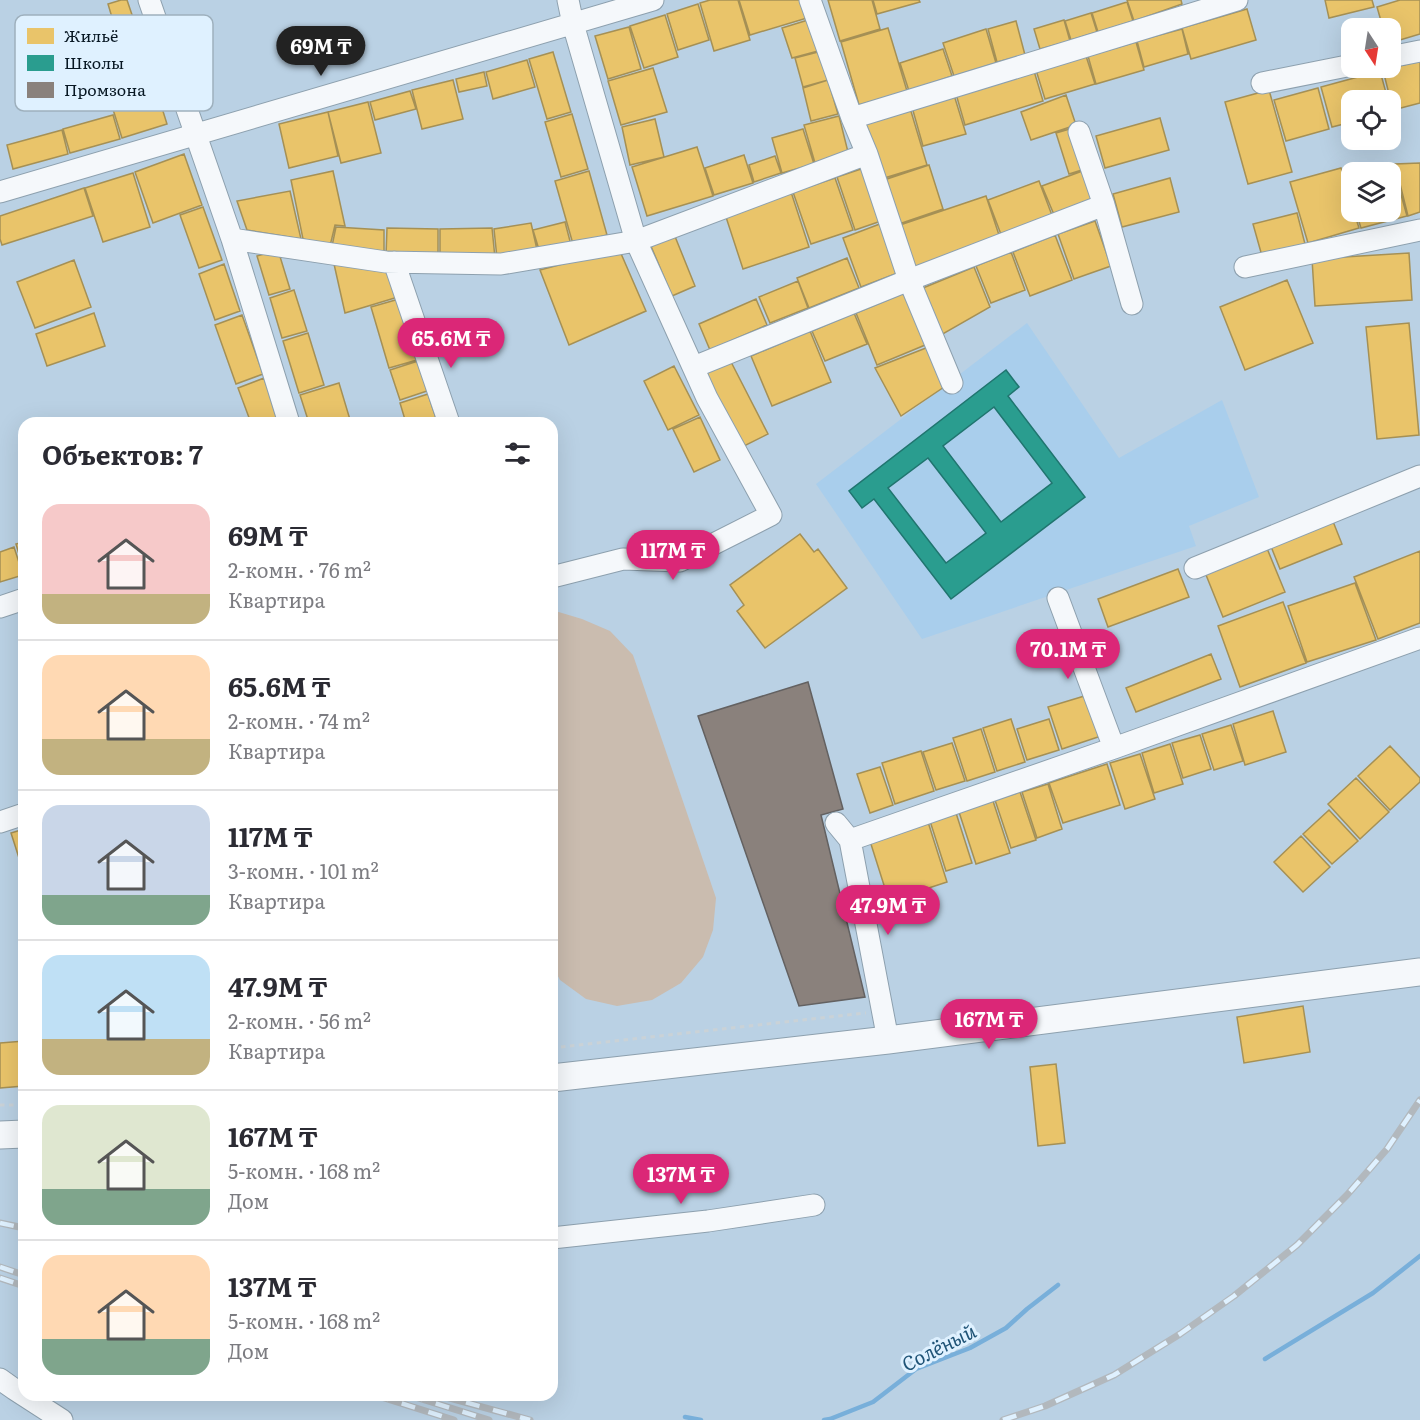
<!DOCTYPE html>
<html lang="ru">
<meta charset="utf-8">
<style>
body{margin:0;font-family:Literata,serif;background:#f2f2f3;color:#2b2b33;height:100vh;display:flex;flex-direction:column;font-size:22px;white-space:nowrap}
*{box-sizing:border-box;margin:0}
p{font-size:20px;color:#7c7c81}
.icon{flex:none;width:33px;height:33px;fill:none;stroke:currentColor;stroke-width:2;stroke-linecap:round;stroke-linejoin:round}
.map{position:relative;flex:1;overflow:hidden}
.sheet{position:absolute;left:18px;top:417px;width:540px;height:984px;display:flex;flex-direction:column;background:#fff;border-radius:18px;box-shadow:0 6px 24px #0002}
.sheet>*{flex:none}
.needle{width:39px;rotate:168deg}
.tools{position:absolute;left:1341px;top:18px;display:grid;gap:12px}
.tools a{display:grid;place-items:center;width:60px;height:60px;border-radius:12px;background:#fff;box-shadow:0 6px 24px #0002;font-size:30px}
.price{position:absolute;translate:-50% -51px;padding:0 14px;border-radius:21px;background:#db2777;color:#fff;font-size:20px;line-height:39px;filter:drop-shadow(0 2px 3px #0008)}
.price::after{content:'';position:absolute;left:50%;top:36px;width:18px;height:14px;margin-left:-9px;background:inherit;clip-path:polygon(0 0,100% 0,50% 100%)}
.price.selected{background:#222;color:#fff}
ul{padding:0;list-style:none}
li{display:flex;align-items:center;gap:18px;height:150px;padding:0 24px}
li+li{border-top:2px solid #e1e1e2}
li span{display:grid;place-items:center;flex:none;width:168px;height:120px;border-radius:18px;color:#555}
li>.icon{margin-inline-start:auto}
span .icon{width:72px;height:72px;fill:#fffc;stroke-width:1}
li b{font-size:26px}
h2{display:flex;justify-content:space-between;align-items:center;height:72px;padding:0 24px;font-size:26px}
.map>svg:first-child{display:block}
.built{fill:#a9ceec}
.green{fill:#cabcaf}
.homes{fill:#e9c46a;stroke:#a59055;stroke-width:1.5}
.schools{fill:#2a9d8f;stroke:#20756f;stroke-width:1.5;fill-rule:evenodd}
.industry{fill:#8a817c;stroke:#636161;stroke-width:1.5}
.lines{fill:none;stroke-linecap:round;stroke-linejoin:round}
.stream{stroke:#78afda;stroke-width:4.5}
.minor-casing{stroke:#8da0ae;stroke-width:23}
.major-casing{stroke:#8da0ae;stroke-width:29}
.path{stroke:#cad2d7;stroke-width:3;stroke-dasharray:4.5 4.5;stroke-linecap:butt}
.minor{stroke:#f5f8fb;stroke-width:21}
.major{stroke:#f5f8fb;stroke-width:27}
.rail-casing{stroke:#b2b8bd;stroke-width:7}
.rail{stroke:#dff1ff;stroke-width:4.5;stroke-dasharray:14;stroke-linecap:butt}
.labels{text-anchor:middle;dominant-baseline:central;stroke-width:6;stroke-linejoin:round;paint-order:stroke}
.water-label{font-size:20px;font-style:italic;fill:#205477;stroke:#dff1ff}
.key{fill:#dff1ff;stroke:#9eb0bd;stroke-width:1.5}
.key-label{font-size:16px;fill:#071723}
</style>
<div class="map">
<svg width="1420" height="1420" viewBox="0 0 1420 1420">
<rect width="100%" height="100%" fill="#bad1e4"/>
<!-- built -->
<path class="built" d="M1027,323L1119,458L1222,400L1259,497L1189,526L1196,546L922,639L816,484Z"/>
<!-- green -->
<path class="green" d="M552,610L582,619L610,631L633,655L716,898L713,930L703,957L681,983L652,1000L617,1006L586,999L560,980L552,965Z"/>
<!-- homes -->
<path class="homes" d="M121,0H127L146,56L125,61L108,4Z
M710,0H738L750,40L714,51L700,3Z
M739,0H802L807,18L750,35Z
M828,0H872L880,29L840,41Z
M873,0H919L920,2L877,14Z
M1127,0H1181L1182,4L1134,21Z
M1325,0H1372L1374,7L1329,18Z
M1400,0H1420V34L1390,43V28H1383L1377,7Z
M1127,2L1133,21L1098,32L1092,13Z
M698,4L709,40L678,50L667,14Z
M1247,9L1256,40L1191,59L1182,28Z
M1091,13L1097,32L1071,40L1065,21Z
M665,15L678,57L644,68L630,26Z
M808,20L818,51L792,58L782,28Z
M1064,20L1070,41L1040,49L1034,29Z
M1016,21L1025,55L997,62L988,29Z
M629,27L641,69L608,79L595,36Z
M888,28L907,91L859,105L841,42Z
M986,29L996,63L954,76L943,43Z
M1182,29L1188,54L1144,67L1137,41Z
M1136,42L1144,70L1096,84L1088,56Z
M943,49L952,76L909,91L900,63Z
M553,52L571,112L547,119L529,59Z
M818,52L828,80L803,87L795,58Z
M1086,56L1095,84L1045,99L1036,70Z
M146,57L167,124L122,138L101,71Z
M527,60L535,87L493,99L486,72Z
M1420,61V103L1393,110L1383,70Z
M653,68L667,112L621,125L608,81Z
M1034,71L1043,101L965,125L956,94Z
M1380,71L1388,100H1352V122L1332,127L1321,87Z
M484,72L487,86L459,92L456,79Z
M453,80L463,119L422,129L412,90Z
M828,80L838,114L811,121L803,88Z
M1318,88L1329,129L1286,141L1274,100Z
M1269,90L1292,172L1248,184L1225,102Z
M410,91L416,109L375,120L370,102Z
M954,95L966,134L923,146L912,107Z
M1066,95L1076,125L1031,140L1021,112Z
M368,102L381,153L341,163L328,112Z
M910,108L927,165L881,179L863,122Z
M328,112L338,156L289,168L279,124Z
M572,114L588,169L561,177L545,122Z
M113,115L120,139L70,153L63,129Z
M839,116L848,152L815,163L804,125Z
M1160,118L1169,150L1105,168L1096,136Z
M655,119L664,157L630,165L622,127Z
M1073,128L1085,169L1069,174L1056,133Z
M803,129L814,164L782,173L772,138Z
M62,130L68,154L13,169L7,145Z
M697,147L713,196L647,216L632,167Z
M184,154L202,205L153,223L135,172Z
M744,155L753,183L714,195L705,168Z
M775,156L781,173L754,182L749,165Z
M1420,163V212L1408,216L1395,164Z
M929,165L943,209L896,225L881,181Z
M867,167L884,220L855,230L837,177Z
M1341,168L1352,203V212H1354L1359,228L1308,243L1290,182Z
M1085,170L1096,201L1055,217L1042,186Z
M333,171L345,226L335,225L330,246L303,239L291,180Z
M589,171L607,235L573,244L555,181Z
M133,173L150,227L103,242L85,188Z
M835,178L853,230L811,244L793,192Z
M1170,178L1179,212L1122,227L1113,194Z
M1039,181L1053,218L1002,237L988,200Z
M84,188L93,216L2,245L0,239V216Z
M290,191L301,239L247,230L237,201Z
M1400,191L1407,216L1361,228L1356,212H1390V194Z
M791,192L809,247L743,269L725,214Z
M986,196L1000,238L911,268L897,226Z
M203,207L222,260L199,268L180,215Z
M1297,213L1305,244L1262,256L1253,224Z
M1095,221L1111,266L1074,279L1058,234Z
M565,222L571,245L540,253L533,230Z
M885,222L903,271L861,287L843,238Z
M531,223L538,254L497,258L494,229Z
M336,227L384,230V256L332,246Z
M387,228L438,229V258L386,256Z
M492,228L495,258L440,257V229Z
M674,234L695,286L672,296L650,244Z
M1055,235L1072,280L1030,296L1013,252Z
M619,249L646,311L569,345L540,270Z
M278,250L290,289L269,295L257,256Z
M1011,252L1025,290L991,303L976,266Z
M1409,253L1412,300L1315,306L1312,259Z
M847,258L859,288L809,308L797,278Z
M74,260L91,307L35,328L17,282Z
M224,264L240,311L215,320L199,274Z
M334,264L390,269L398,297L345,313Z
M974,267L990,307L941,335L923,288Z
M1287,280L1313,343L1245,370L1220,307Z
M798,281L808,308L770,323L759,297Z
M294,290L307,331L282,338L270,298Z
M909,291L930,343L877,365L856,313Z
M399,299L417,360L389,368L371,307Z
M756,299L767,325L710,350L699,324Z
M94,313L105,346L47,366L36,334Z
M854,313L867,344L825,361L812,331Z
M242,315L263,374L236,384L215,325Z
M1409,323L1419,435L1377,439L1366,327Z
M810,331L831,382L772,406L751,356Z
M308,333L324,385L299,393L283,341Z
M931,346L947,385L901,416L875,368Z
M729,358L768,434L740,448L702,372Z
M418,361L427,391L400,400L390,370Z
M674,366L699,415L668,430L644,381Z
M264,378L280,423H251L238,388Z
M339,383L351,423H309L300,395Z
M428,394L436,418L415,423H406L400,403Z
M700,417L720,460L694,472L673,429Z
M1332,519L1342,544L1280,569L1270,544Z
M800,534L814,552L818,549L847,588L765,648L737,611L744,605L730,585Z
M24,542V571L16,544Z
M1266,546L1285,592L1223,617L1204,570Z
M14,547L23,575L0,582V552Z
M1420,551V623L1378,639L1354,577Z
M1178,569L1189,597L1108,627L1098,599Z
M1355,583L1376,640L1307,662L1288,606Z
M1283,602L1306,663L1240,687L1218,626Z
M1211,654L1221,679L1136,712L1126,688Z
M1091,694L1104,735L1062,749L1048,707Z
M1273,711L1286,752L1245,765L1233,724Z
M1011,719L1025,762L997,771L983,728Z
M1049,719L1059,750L1027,760L1017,729Z
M1231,725L1243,761L1214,770L1202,734Z
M981,729L995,772L967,781L953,738Z
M1200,735L1211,769L1183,778L1172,743Z
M952,743L965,781L936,790L923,752Z
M1170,744L1183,784L1154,793L1142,753Z
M1390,746L1420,778V782L1390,810L1358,776Z
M921,751L934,791L895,804L882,763Z
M1140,754L1155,799L1125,809L1110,763Z
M1107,764L1120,805L1063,823L1049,783Z
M880,767L893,805L870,813L857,774Z
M1356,778L1389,812L1360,839L1328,804Z
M1048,784L1062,829L1037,838L1022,792Z
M1020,792L1036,840L1011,848L995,800Z
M993,801L1010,853L976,864L959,812Z
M1329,810L1358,841L1332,864L1303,834Z
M956,813L972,863L946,871L930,821Z
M928,822L947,882L889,901L870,841Z
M24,829V860L20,861L11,833Z
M1301,836L1330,867L1303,892L1274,862Z
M1303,1006L1310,1052L1244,1063L1237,1017Z
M24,1041V1086L0,1088V1043Z
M1056,1064L1065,1143L1038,1146L1030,1067Z"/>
<!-- schools -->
<path class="schools" d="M1006,370L1019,387L1008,396L1085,497L951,599L874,499L862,508L849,491ZM994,407L1052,483L1001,522L943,446ZM928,458L986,533L946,563L888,488Z"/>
<!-- industry -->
<path class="industry" d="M808,682L843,809L821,815L865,997L799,1006L698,716Z"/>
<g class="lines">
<!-- stream -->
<path class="stream" d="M1265,1359L1373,1293L1420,1256
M685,1417L701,1420
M824,1420L830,1419L873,1402L916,1369L970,1348L1006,1328L1027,1309L1058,1285"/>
<!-- minor casing -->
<g class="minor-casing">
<path id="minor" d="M149,0L232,239L289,423
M810,0L852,118L867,154L909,280L952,383
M1390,57L1420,51
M1262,83L1352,65
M852,118L1237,0
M1079,132L1104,205L1132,304
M0,192L653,0
M232,239L386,262L501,264L636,241L867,154
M394,262L449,423
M1245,267L1420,230
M694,367L909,280L1104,205
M1195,568L1420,476
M552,577L623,559L680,561L771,515L707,398L636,241L573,24L568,0
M1058,598L1114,748
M0,607L24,599
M0,822L24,814
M836,823L850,840L888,1040
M850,840L1114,748L1420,638
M552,1238L708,1221L814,1205
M0,1379L14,1389L62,1420"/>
</g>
<!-- major casing -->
<g class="major-casing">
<path id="major" d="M552,1078L888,1040L1420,972
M0,1135L24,1134"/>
</g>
<!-- path -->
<path class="path" d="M552,1048L866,1013
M0,1105H24"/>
<!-- minor -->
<use href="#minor" class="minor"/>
<!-- major -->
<use href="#major" class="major"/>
<!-- rail casing -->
<g class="rail-casing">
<path id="rail" d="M0,1223L24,1228
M0,1267L24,1275
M0,1278L24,1286
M375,1395L454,1420
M409,1395L489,1420
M439,1395L530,1420
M1003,1420L1045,1406L1114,1375L1180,1334L1234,1296L1297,1245L1347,1195L1387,1149L1420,1100"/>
</g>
<!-- rail -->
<use href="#rail" class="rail"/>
</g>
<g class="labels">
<!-- water labels -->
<g class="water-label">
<text transform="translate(938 1346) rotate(-27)">Солёный</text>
</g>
</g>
<!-- legend -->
<rect x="15" y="15" width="198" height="96" rx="9" class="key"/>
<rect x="27" y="28" width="27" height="16" fill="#e9c46a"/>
<rect x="27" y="55" width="27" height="16" fill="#2a9d8f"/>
<rect x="27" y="82" width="27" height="16" fill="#8a817c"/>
<g class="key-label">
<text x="64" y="42">Жильё</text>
<text x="64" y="69">Школы</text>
<text x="64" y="96">Промзона</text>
</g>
</svg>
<div class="tools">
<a><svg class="needle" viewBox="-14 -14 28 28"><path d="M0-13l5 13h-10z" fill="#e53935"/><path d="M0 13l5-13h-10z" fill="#7c7c81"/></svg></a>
<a><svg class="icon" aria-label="locate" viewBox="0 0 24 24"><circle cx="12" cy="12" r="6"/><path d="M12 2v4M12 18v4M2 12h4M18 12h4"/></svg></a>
<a><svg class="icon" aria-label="layers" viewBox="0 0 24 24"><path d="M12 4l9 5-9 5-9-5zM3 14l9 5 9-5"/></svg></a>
</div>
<b class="price selected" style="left:321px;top:77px">69M ₸</b>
<b class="price" style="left:451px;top:369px">65.6M ₸</b>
<b class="price" style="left:673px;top:581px">117M ₸</b>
<b class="price" style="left:1068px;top:680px">70.1M ₸</b>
<b class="price" style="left:888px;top:936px">47.9M ₸</b>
<b class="price" style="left:989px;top:1050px">167M ₸</b>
<b class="price" style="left:681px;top:1205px">137M ₸</b>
<section class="sheet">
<h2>Объектов: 7<svg class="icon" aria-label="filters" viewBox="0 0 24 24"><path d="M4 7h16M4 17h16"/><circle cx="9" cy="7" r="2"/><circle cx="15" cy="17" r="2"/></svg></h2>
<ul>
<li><span style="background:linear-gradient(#f6c9c9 75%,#c2b280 0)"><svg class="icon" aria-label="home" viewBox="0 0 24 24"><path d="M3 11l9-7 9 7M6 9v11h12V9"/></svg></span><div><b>69M ₸</b><p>2-комн. · 76 m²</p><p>Квартира</p></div></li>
<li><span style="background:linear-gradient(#ffd9b3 70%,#c2b280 0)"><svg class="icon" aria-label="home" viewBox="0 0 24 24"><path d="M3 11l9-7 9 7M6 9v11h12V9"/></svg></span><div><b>65.6M ₸</b><p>2-комн. · 74 m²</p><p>Квартира</p></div></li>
<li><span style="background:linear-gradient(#c9d6e8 75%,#7fa58c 0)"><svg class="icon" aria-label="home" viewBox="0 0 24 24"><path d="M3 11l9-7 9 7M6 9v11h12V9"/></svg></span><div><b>117M ₸</b><p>3-комн. · 101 m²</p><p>Квартира</p></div></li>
<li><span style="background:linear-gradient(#bfe0f5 70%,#c2b280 0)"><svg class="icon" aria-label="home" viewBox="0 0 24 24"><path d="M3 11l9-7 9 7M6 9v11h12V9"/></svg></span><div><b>47.9M ₸</b><p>2-комн. · 56 m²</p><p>Квартира</p></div></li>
<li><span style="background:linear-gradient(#dfe7d0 70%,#7fa58c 0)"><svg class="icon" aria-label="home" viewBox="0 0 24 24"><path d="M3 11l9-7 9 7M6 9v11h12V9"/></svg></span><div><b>167M ₸</b><p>5-комн. · 168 m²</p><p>Дом</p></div></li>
<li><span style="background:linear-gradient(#ffd9b3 70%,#7fa58c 0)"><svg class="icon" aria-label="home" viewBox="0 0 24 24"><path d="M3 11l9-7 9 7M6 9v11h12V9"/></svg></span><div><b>137M ₸</b><p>5-комн. · 168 m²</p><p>Дом</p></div></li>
</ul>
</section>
</div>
